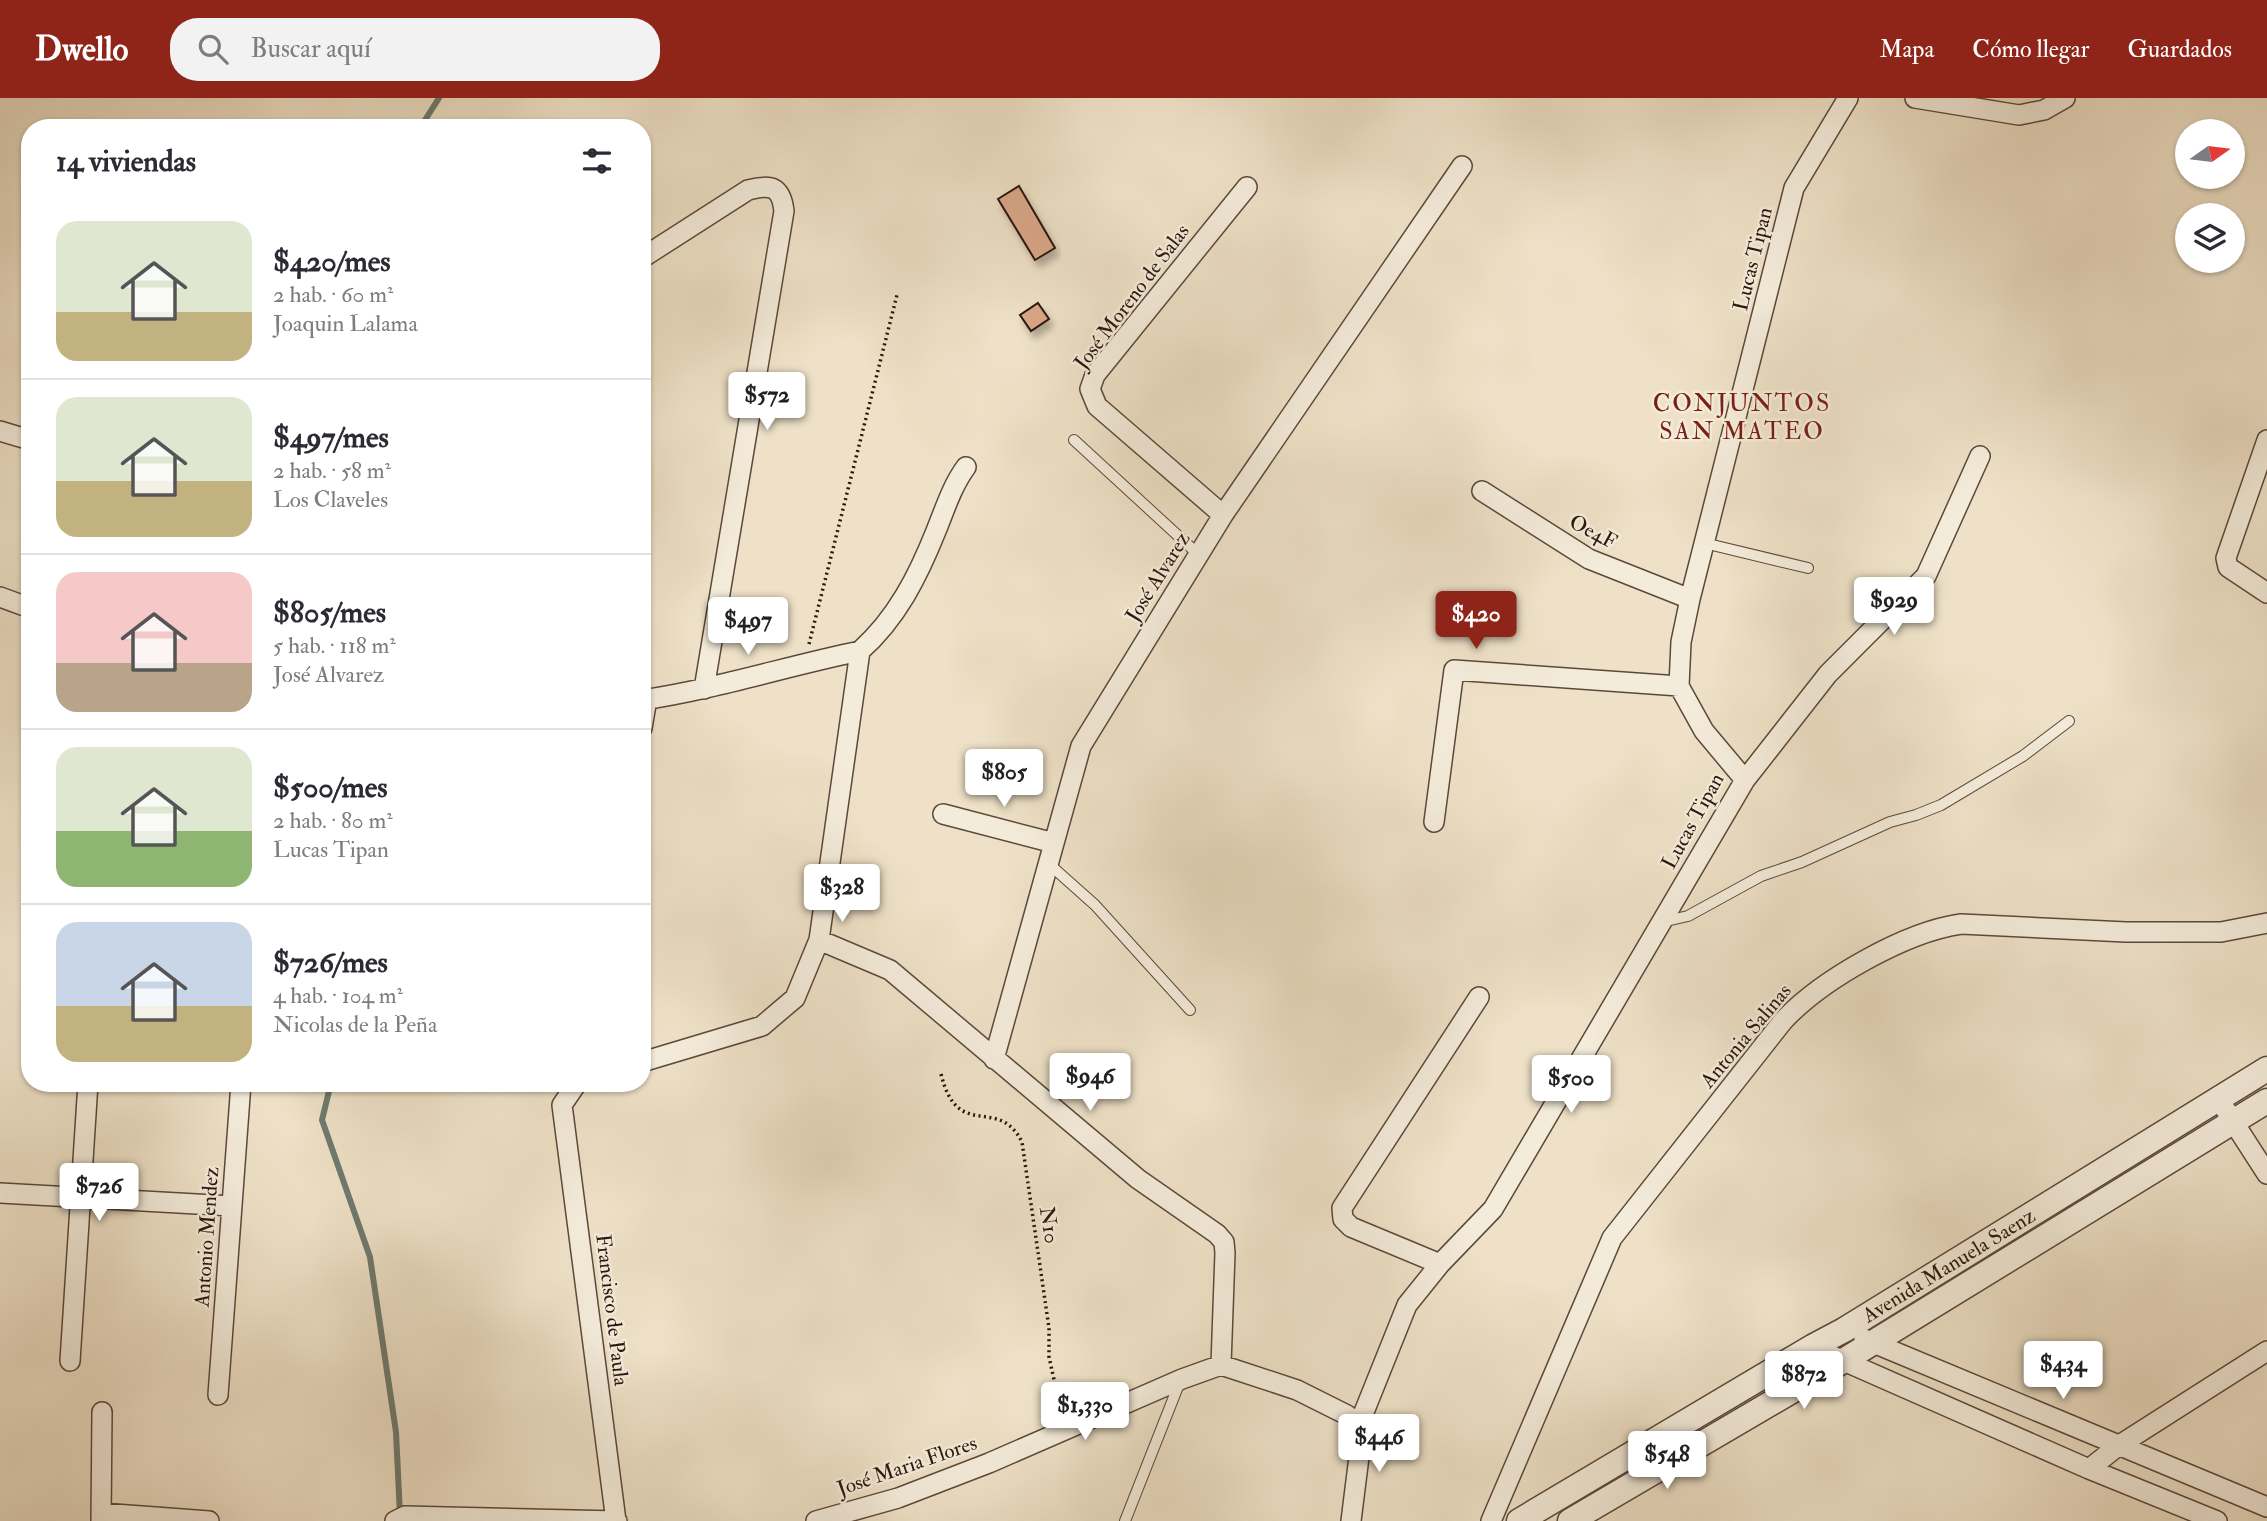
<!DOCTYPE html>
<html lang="es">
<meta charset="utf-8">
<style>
body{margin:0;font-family:"IM FELL Double Pica",serif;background:#f2f2f3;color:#2b2b33;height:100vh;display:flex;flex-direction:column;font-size:26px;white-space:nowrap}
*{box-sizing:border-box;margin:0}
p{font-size:23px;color:#7c7c81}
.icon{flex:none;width:38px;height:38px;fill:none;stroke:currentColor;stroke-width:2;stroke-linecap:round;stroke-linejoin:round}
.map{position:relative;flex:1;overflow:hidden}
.details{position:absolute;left:21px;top:21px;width:630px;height:973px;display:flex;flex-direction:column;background:#fff;border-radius:28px;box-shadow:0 2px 5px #0004}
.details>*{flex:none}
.needle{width:46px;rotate:76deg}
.controls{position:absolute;left:2175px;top:21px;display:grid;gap:14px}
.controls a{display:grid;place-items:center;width:70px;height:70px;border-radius:50%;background:#fff;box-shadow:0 2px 5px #0004;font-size:35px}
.price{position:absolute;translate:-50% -60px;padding:0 16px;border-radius:7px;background:#fff;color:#222;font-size:23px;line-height:46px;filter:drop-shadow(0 2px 4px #0008)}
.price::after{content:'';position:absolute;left:50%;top:42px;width:21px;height:16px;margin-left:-10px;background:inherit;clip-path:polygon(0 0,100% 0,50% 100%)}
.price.on{background:#8f2418;color:#fff}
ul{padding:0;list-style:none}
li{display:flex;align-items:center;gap:21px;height:175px;padding:0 35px}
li+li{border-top:2px solid #e1e1e2}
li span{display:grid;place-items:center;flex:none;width:196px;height:140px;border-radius:21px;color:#555}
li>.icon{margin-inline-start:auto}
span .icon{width:84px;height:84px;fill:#fffc;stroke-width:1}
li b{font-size:30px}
h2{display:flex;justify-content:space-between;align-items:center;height:84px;padding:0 35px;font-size:30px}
header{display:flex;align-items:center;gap:42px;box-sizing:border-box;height:98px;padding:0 35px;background:#8f2418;color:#fff}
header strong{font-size:33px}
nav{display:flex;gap:38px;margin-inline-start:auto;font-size:24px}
.search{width:490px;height:63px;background:#f2f2f3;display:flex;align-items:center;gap:18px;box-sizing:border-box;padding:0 24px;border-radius:28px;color:#7c7c81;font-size:26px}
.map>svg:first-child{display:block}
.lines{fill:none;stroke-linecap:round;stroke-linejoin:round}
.stream{stroke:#6e7a6e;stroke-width:6}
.building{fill:#d9a787;stroke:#2b150c;stroke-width:2;filter:url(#shadow)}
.service-casing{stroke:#5c483b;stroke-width:12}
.minor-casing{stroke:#5c483b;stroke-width:22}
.tertiary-casing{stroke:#5c483b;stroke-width:27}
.path{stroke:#2b150c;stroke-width:3.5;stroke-dasharray:2 3.5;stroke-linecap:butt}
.service{stroke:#f4ecdb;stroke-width:10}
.minor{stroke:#f4ecdb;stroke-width:19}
.tertiary{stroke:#f4ecdb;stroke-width:24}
.labels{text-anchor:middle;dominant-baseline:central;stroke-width:5;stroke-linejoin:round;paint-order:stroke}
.street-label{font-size:21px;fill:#2b150c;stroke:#f4ecdb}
.quarter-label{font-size:24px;letter-spacing:2px;fill:#7a1f14;stroke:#f4ecdb}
</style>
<header>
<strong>Dwello</strong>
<div class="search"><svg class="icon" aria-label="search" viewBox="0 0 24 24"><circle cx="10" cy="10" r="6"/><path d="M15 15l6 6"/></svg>Buscar aquí</div>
<nav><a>Mapa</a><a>Cómo llegar</a><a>Guardados</a></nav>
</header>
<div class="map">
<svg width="2267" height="1423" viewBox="0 0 2267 1423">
<defs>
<filter id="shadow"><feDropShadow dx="4" dy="7" stdDeviation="3.5" flood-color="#0004"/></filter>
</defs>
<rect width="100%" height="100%" fill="#eee1c7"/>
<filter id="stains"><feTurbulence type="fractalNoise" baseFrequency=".00286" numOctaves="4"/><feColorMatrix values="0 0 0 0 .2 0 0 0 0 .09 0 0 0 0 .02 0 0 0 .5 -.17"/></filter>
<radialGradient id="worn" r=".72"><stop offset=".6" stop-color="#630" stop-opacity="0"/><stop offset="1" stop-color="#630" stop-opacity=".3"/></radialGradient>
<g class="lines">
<!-- stream -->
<path class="stream" d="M420,30L439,0
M331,985L322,1022L370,1159L396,1334L400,1417"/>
</g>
<!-- building -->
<path class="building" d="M1019,88L1055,150L1035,162L998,101Z
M1038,205L1049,221L1031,233L1020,217Z"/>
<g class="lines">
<!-- service casing -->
<g class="service-casing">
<path id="service" d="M1074,342L1199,457
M1704,445L1808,470
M1049,766L1095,807L1190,912
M1662,824L1688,818L1761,778L1802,764L1890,724L1916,717L1941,707L2023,658L2069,623
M1125,1423L1181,1281"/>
</g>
<!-- minor casing -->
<g class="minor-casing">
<path id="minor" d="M1915,0L2019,17L2044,12L2065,0
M642,160L748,92C771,86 781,88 784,113L704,591
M0,333L30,342
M2267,342L2226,460L2228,469L2267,495
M1482,393L1589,461L1690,501
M1223,417L1097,308L1090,291L1095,277L1247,89
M0,499L30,510
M642,602C716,591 787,568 860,553
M642,630L647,601
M1745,682L1704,633L1679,588L1681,544L1690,501L1794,90L1848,0
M943,716L1054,745
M1434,724L1454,572L1679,588
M819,842L890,872L1138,1081L1217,1136L1224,1144L1225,1155L1221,1267
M994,961L1081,648L1223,417L1462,68
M642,964L762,928L795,900L819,842L860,553C897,520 918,478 936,433C945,411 952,388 966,369
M577,985L562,1007L616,1423
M2218,1000L2267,1076
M0,1095L232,1108
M1440,1166L1351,1129L1343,1121L1342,1110L1479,899
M1864,1241L2267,1409
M1812,1249L2089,1371L2217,1423
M70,1263L88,985
M218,1297L241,985
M2089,1371L2118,1348L2267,1253
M101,1415L209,1423
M101,1423L102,1314
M395,1423L405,1418L617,1423
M816,1423L898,1400L989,1365L1182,1281L1221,1267L1297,1292L1347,1317L1358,1329
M1351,1423L1361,1343L1358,1329L1407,1207L1440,1166L1493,1111L1745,682L1828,576L1926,478L1980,358
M1491,1423L1612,1140L1783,923C1821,882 1905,834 1961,826L2126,834H2221L2267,825"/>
</g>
<!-- tertiary casing -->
<g class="tertiary-casing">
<g id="tertiary">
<path id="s1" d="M1519,1423L1812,1249L1844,1232L2267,971"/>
<path d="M1570,1423L1843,1263L2267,1003"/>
</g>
</g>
<!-- path -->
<path class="path" d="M809,546L897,197
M941,976C958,1045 998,996 1022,1044L1049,1230V1259L1061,1313"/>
<!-- service -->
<use href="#service" class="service"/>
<!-- minor -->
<use href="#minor" class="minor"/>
<!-- tertiary -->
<use href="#tertiary" class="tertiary"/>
</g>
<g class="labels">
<!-- street labels -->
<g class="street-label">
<text transform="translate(1753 161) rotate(-76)">Lucas Tipan</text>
<text transform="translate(1132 199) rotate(-53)">José Moreno de Salas</text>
<text transform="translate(1593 434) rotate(28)">Oe4F</text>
<text transform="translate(1158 479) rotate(-58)">José Alvarez</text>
<text transform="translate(1693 723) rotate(-61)">Lucas Tipan</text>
<text transform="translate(1746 938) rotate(-50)">Antonia Salinas</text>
<text transform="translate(1049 1127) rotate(81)">N10</text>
<text transform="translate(207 1139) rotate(-86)">Antonio Mendez</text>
<text stroke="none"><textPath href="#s1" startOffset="500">Avenida Manuela Saenz</textPath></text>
<text transform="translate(612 1212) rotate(83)">Francisco de Paula</text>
<text transform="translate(907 1368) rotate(-19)">José Maria Flores</text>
</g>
<!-- quarter labels -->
<g class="quarter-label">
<text x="1742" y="305">CONJUNTOS<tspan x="1742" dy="28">SAN MATEO</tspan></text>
</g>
</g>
<rect width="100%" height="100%" filter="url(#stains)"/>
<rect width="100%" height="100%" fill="url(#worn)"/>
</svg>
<div class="controls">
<a><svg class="needle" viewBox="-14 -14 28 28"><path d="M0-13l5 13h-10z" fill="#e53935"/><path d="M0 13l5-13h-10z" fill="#7c7c81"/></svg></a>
<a><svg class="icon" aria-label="layers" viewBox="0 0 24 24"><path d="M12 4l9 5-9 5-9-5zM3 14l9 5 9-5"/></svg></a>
</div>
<b class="price" style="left:767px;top:334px">$572</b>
<b class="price" style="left:1894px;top:539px">$929</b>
<b class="price on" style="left:1476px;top:553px">$420</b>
<b class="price" style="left:748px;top:559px">$497</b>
<b class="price" style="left:1004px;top:711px">$805</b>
<b class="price" style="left:842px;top:826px">$328</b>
<b class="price" style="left:1090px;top:1015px">$946</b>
<b class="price" style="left:1571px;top:1017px">$500</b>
<b class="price" style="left:99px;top:1125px">$726</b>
<b class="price" style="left:2063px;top:1303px">$434</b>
<b class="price" style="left:1804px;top:1313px">$872</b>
<b class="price" style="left:1085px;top:1344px">$1,330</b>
<b class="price" style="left:1379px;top:1376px">$446</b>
<b class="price" style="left:1667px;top:1393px">$548</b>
<section class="details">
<h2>14 viviendas<svg class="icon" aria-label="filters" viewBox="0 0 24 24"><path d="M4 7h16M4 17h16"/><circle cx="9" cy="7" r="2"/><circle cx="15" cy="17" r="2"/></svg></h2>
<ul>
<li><span style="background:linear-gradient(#dfe7d0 65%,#c2b280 0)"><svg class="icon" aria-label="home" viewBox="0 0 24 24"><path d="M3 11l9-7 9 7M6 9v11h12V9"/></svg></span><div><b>$420/mes</b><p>2 hab. · 60 m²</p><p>Joaquin Lalama</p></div></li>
<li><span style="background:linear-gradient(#dfe7d0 60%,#c2b280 0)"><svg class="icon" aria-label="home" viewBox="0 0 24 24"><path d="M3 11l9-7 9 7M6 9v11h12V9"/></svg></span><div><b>$497/mes</b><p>2 hab. · 58 m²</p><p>Los Claveles</p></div></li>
<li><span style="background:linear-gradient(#f6c9c9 65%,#b9a48a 0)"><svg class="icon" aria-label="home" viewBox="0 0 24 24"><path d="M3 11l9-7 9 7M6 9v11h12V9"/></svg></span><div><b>$805/mes</b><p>5 hab. · 118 m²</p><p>José Alvarez</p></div></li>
<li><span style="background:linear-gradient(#dfe7d0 60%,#8fb573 0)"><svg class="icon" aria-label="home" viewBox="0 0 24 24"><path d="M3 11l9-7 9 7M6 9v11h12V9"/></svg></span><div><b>$500/mes</b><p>2 hab. · 80 m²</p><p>Lucas Tipan</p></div></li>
<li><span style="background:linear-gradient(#c9d6e8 60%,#c2b280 0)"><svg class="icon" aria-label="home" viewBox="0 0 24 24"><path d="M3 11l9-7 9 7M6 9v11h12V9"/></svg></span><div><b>$726/mes</b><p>4 hab. · 104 m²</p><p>Nicolas de la Peña</p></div></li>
</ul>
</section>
</div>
